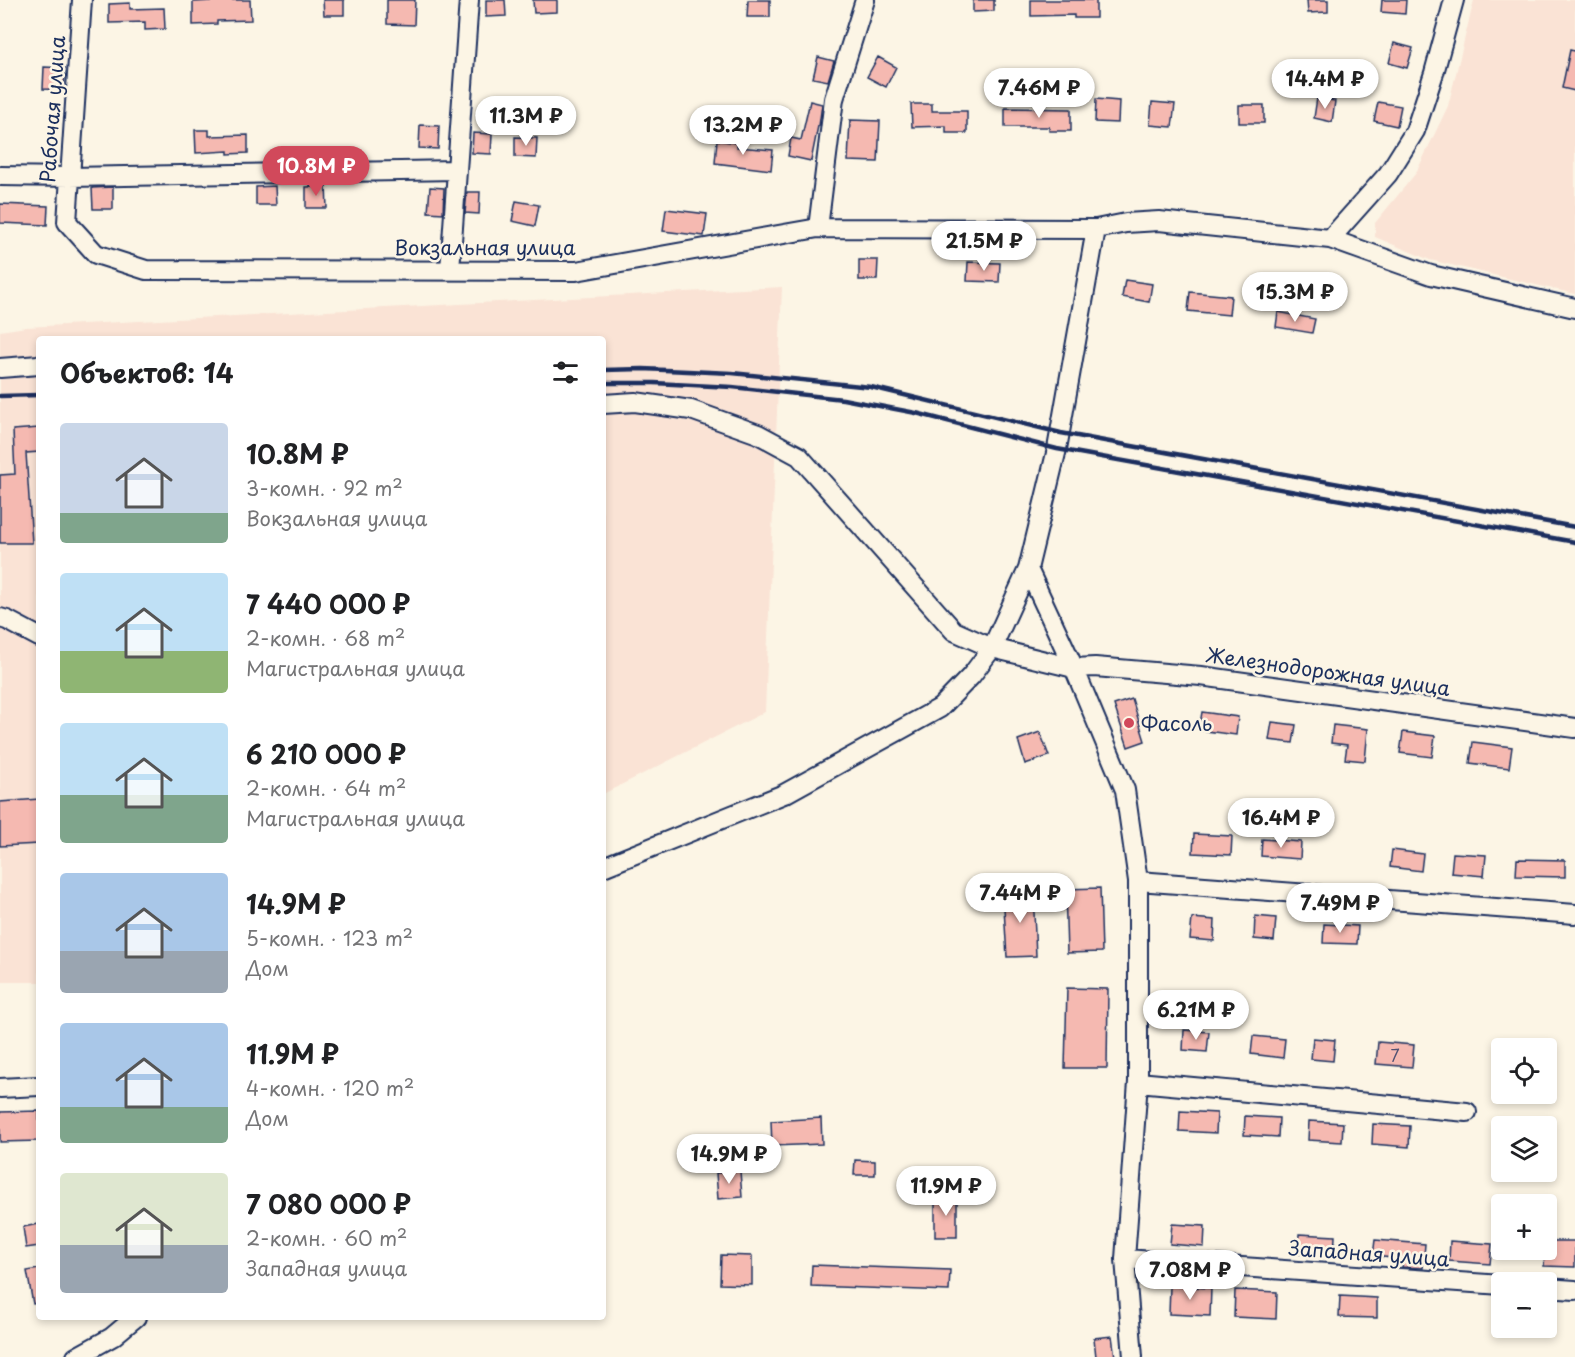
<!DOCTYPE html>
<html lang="ru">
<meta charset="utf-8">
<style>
body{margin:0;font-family:"Playpen Sans",sans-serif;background:#f6f6f6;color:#202124;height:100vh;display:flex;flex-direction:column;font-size:22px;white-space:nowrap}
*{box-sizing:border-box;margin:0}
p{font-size:20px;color:#757577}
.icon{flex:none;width:33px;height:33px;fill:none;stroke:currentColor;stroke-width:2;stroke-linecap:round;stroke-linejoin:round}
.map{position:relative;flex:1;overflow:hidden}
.sheet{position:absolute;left:36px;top:336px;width:570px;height:984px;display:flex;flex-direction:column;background:#fff;border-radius:6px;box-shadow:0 3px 9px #0003}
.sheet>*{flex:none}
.tools{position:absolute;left:1491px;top:1038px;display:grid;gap:12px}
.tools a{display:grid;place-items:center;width:66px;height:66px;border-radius:6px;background:#fff;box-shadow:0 3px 9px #0003;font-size:30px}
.price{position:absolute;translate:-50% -51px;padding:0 14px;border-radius:21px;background:#fff;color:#222;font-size:20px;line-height:39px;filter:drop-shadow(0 2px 3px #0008)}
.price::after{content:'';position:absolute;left:50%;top:36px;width:18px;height:14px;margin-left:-9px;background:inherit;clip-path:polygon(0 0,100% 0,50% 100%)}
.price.selected{background:#d1495b;color:#fff}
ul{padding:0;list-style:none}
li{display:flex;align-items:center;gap:18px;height:150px;padding:0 24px}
li span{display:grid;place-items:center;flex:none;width:168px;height:120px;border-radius:6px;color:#555}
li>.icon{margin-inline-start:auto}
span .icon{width:72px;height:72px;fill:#fffc;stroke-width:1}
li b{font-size:26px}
h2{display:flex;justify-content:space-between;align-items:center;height:72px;padding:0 24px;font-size:26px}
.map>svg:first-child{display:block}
.built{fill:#fae3d5}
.building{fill:#f5b9b1;stroke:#1b2f5e;stroke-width:1.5}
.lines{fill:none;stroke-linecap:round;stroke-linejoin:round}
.minor-casing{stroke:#1b2f5e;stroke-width:22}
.minor{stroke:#fcf5e5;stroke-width:18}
.rail{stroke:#1b2f5e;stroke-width:4.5}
.poi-dot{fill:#d1495b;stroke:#fcf5e5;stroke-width:2}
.labels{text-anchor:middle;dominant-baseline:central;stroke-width:5;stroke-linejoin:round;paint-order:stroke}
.number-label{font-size:16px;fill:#525273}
.street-label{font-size:20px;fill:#1b2f5e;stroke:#fcf5e5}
.poi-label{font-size:20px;fill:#1b2f5e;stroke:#fcf5e5;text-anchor:start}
</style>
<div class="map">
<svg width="1575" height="1357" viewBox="0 0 1575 1357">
<rect width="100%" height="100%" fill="#fcf5e5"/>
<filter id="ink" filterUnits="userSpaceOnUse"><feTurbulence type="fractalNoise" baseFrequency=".0167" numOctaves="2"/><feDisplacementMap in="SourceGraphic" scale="12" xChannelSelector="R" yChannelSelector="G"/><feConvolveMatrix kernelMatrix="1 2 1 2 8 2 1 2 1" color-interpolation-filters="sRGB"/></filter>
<g filter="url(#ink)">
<!-- built -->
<path class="built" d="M1474,0H1575V294L1430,260L1375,237V223L1416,173L1448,106Z
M782,287L765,712L603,794V339H39V982H0V331L26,327Z"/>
<!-- building -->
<path class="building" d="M233,0H250L251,20L217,21V24L193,25V2Z
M323,0H344V15H324Z
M387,0H415L414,25L387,24Z
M486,0H505L506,16L486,17Z
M533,0H557V12L534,13Z
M748,0H770V17H747Z
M973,0H994V11L973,12Z
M1031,0H1096V18H1074V15L1031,16Z
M1307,0H1328V12L1308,13Z
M1382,0H1406L1405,14L1381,12Z
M130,3V9L164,8L165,29L145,30V22L109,23V4Z
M1394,43L1413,48L1407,68L1389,63Z
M1570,50L1575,51V91L1562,88Z
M818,57L834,61L828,81L813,78Z
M878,57L896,67L886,87L867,77Z
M44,67L65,68L64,90L43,89Z
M1317,98L1335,101L1332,122L1314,118Z
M1096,99L1119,101L1118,123L1095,122Z
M810,101L822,104L819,126H818L811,161L788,156L791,138L801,140Z
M1152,102L1175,104L1172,127L1150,125Z
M1378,102L1401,106L1397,126L1374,121Z
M911,104H932V111H967V133H946V126L912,127Z
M1239,105H1264V123H1239Z
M1005,108L1071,109V131H1049V127H1005Z
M850,120L880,121L878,162L848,161Z
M420,125L439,126L438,149L419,148Z
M195,130H209V136L248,135V153L228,154V151L196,153Z
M473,133L492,134L491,154L472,153Z
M515,137L537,138L536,158L515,157Z
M717,140L737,143V147L773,150L771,170L715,163Z
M275,186L276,205H256V187Z
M326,186L327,208H306V187Z
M113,187V209H93L92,188Z
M430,187L444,188L443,213L428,212Z
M467,192H480L479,214L465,213Z
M516,201L539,205L535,226L512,221Z
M0,204L48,206L47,225L0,223Z
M666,209L707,214L704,236L663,231Z
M859,260H878L877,280H859Z
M968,262L1000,263L999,282L967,281Z
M1125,280L1152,284L1149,302L1122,297Z
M1190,292L1231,296L1229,315L1188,311Z
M1278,312L1315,319L1312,333L1276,327Z
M39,428V452L26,453L32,543H0V475L15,474L13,430Z
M1132,699L1145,741L1128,747L1114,705Z
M1202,712L1238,717L1236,735L1199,730Z
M1272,722L1296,725L1293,743L1269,740Z
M1333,725L1368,729L1365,761L1345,759L1347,745L1331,743Z
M1040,732L1049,756L1025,764L1018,740Z
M1403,732L1435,736L1432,757L1400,753Z
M1473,742L1512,747L1509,768L1470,763Z
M39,799V844L0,846V802Z
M1194,834L1232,836L1231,855L1193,853Z
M1262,839L1301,842L1300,859L1261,856Z
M1392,850L1423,854L1421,871L1390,867Z
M1453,853L1486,855L1484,876L1451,873Z
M1517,859L1565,860V877L1516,876Z
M1100,888L1102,952L1067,953L1065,889Z
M1033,891L1036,956L1007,957L1003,892Z
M1255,916L1276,918L1274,941L1254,939Z
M1192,918L1215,920L1214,941L1190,939Z
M1324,924L1358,926L1357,944L1323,943Z
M1067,988L1108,989L1107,1068H1065Z
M1184,1030L1209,1032L1207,1052L1183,1050Z
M1253,1036L1285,1039L1283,1058L1251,1054Z
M1313,1038L1335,1040L1333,1061L1311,1059Z
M1378,1042L1414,1045L1412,1067L1376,1064Z
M39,1111V1141L0,1142V1112Z
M1180,1111L1217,1113L1216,1133L1179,1131Z
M1245,1116L1279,1118L1278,1137L1244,1135Z
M821,1118L822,1144L772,1146L771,1121Z
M1309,1121L1343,1123L1342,1142L1308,1140Z
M1373,1124L1410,1126L1409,1147L1372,1144Z
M855,1160L875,1161V1175H854Z
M740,1171L742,1197L718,1199L716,1173Z
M935,1196L957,1197V1237H935Z
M39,1224V1246L26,1248L23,1227Z
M1172,1224L1205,1226L1204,1247L1170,1244Z
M1299,1234L1335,1236L1334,1256L1298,1254Z
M1375,1240L1425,1244L1423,1268L1402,1267L1403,1259L1373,1256Z
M1450,1241L1492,1244L1490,1264L1449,1261Z
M1546,1241H1575V1267L1544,1266Z
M721,1255L752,1256V1285L720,1284Z
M812,1265L950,1270L949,1291L811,1286Z
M39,1269V1303L33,1304L27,1271Z
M1170,1286L1211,1288L1210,1316L1169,1314Z
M1235,1290L1277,1292L1276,1319L1234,1317Z
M1340,1296L1377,1298V1318L1339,1317Z
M1112,1336L1115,1357H1096L1094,1338Z"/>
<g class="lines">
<!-- minor casing -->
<g class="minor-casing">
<path id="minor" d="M82,0L67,222L96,254L146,270L576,271L818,228L1096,229L1126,223L1159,221L1330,239L1431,275L1575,308
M0,176L70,177L456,170
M818,228L834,99L865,0
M1330,239L1388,174L1415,131L1434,73L1454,0
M450,270L469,0
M0,368L39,365
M603,404L635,402L691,410L758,434L799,456L954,631L992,648L1074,668L1095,667L1201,676L1575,728
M1028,569L1074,668L1125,790L1138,881V1082L1125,1259L1133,1357
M0,618L7,620L39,637
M603,867L784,794L940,708L971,676L992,648L1028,569L1057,449L1096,229
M1138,881L1575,914
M1138,1082L1467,1112
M0,1088L39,1086
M1125,1259L1502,1285
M1546,1288L1575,1290
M76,1357L112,1337L136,1317"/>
</g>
<!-- minor -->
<use href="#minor" class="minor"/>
<!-- rail -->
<path class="rail" d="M603,370L643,369L732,373L871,387L1061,433L1575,527
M603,383H654L732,387L843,399L916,413L1057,449L1575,542
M0,396L39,395"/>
</g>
</g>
<!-- markers -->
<circle class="poi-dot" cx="1129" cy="723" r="6"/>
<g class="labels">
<!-- number labels -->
<g class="number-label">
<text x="1395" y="1055">7</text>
</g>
<!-- street labels -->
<g class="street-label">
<text transform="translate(52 109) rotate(-86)">Рабочая улица</text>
<text x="485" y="247">Вокзальная улица</text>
<text transform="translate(1328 671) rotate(8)">Железнодорожная улица</text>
<text transform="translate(1369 1253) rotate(4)">Западная улица</text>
</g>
<!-- poi labels -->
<g class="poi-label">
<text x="1141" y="723">Фасоль</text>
</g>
</g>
</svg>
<div class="tools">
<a><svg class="icon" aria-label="locate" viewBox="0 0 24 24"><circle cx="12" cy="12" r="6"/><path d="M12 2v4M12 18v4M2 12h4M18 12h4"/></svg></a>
<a><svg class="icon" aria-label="layers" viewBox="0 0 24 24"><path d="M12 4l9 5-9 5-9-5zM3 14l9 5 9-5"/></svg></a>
<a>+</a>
<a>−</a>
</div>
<b class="price" style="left:1325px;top:110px">14.4M ₽</b>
<b class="price" style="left:1039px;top:119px">7.46M ₽</b>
<b class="price" style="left:526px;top:147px">11.3M ₽</b>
<b class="price" style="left:743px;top:156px">13.2M ₽</b>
<b class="price selected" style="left:316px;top:197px">10.8M ₽</b>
<b class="price" style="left:984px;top:272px">21.5M ₽</b>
<b class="price" style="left:1295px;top:323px">15.3M ₽</b>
<b class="price" style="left:1281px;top:849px">16.4M ₽</b>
<b class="price" style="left:1020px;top:924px">7.44M ₽</b>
<b class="price" style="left:1340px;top:934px">7.49M ₽</b>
<b class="price" style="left:1196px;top:1041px">6.21M ₽</b>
<b class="price" style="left:729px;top:1185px">14.9M ₽</b>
<b class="price" style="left:946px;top:1217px">11.9M ₽</b>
<b class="price" style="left:1190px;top:1301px">7.08M ₽</b>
<section class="sheet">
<h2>Объектов: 14<svg class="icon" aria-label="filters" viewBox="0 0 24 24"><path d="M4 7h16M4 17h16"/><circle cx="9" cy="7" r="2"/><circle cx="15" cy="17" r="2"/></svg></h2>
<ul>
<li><span style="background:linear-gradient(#c9d6e8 75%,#7fa58c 0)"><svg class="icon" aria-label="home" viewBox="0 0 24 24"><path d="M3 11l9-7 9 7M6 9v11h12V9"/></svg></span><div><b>10.8M ₽</b><p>3-комн. · 92 m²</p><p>Вокзальная улица</p></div></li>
<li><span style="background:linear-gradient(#bfe0f5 65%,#8fb573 0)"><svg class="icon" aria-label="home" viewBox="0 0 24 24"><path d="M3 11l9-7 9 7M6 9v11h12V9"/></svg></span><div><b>7 440 000 ₽</b><p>2-комн. · 68 m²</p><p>Магистральная улица</p></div></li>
<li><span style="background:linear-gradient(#bfe0f5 60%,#7fa58c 0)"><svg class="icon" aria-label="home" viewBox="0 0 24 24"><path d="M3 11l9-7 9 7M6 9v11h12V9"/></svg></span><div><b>6 210 000 ₽</b><p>2-комн. · 64 m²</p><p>Магистральная улица</p></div></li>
<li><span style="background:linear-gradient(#a9c7e8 65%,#9aa5b1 0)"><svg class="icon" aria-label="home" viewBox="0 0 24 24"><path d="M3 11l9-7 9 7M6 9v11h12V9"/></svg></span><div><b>14.9M ₽</b><p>5-комн. · 123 m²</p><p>Дом</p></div></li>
<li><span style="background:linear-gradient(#a9c7e8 70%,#7fa58c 0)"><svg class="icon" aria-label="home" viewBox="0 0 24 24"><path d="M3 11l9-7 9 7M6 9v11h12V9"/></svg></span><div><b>11.9M ₽</b><p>4-комн. · 120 m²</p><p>Дом</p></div></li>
<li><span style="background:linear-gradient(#dfe7d0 60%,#9aa5b1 0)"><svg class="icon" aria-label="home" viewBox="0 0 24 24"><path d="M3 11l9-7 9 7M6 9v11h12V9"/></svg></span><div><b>7 080 000 ₽</b><p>2-комн. · 60 m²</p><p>Западная улица</p></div></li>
</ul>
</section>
</div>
